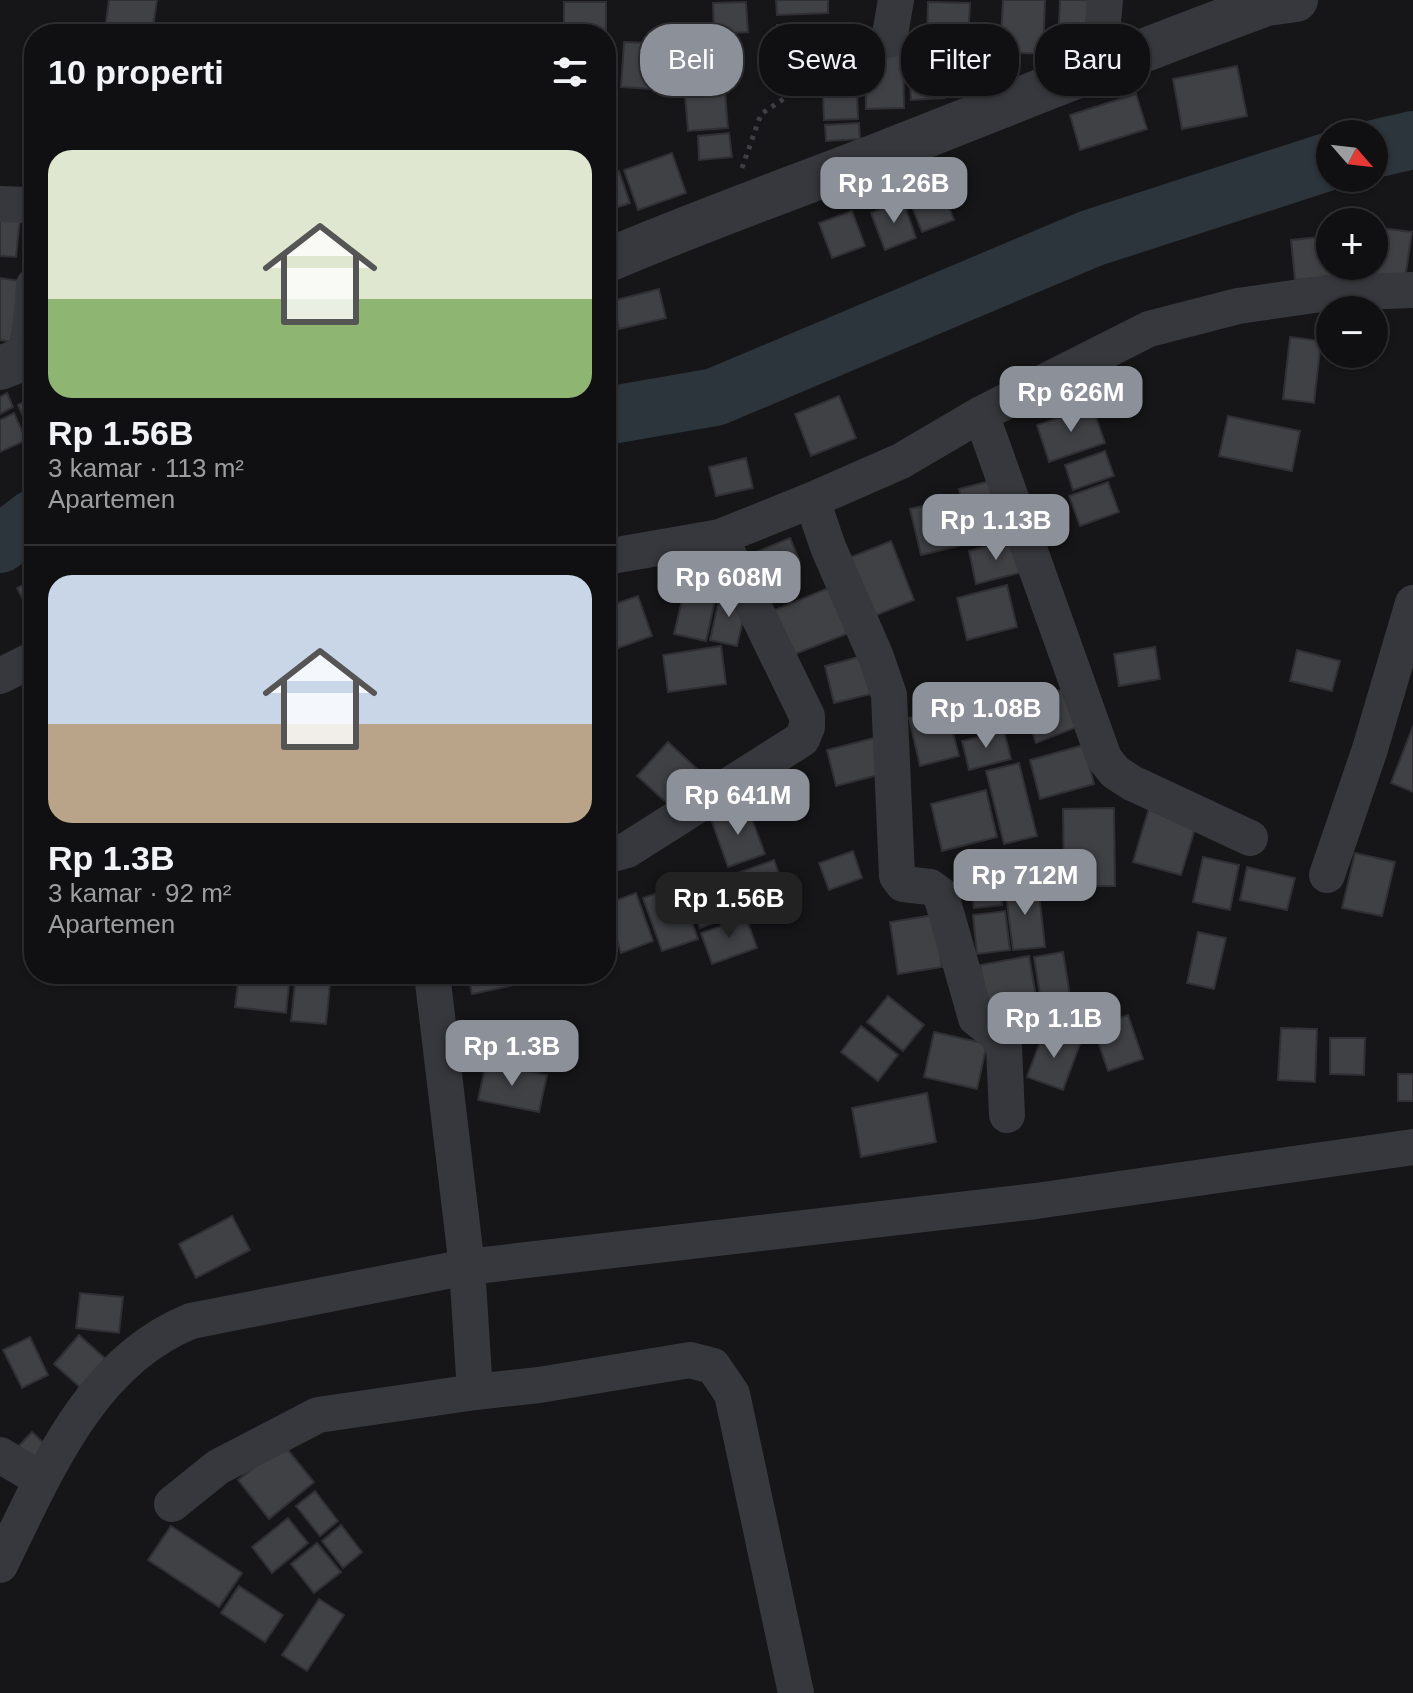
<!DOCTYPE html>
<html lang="id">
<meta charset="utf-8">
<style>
body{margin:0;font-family:Helvetica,sans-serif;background:#1e1e20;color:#f1f3f6;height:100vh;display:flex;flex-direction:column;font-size:30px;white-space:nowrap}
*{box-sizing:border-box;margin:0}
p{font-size:26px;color:#9c9d9f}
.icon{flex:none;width:44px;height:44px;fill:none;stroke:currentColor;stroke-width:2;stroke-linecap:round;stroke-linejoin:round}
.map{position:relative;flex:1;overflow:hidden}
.sheet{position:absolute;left:24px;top:24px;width:592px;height:960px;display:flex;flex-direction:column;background:#101012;border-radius:32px;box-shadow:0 2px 6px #0004,0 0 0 2px #303032}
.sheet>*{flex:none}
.hud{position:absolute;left:640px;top:24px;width:652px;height:72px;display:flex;gap:16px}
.needle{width:52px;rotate:118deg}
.buttons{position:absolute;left:1316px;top:120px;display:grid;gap:16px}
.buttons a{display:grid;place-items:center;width:72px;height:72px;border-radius:50%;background:#101012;box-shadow:0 2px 6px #0004,0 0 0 2px #303032;font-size:40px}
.price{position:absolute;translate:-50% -68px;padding:0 18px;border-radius:16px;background:#8c9099;color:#fff;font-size:26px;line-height:52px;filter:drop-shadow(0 2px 4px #0008)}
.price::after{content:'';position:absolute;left:50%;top:48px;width:24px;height:18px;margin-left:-12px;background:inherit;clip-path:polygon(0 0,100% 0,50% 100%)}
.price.current{background:#222;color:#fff}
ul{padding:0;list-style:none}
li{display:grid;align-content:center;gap:16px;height:424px;padding:0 24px}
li+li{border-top:2px solid #303032}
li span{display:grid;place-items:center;height:248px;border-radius:24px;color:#555}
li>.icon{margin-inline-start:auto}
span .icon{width:144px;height:144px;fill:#fffc;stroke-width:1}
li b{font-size:34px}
h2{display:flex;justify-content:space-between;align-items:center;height:96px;padding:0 24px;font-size:34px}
.pill{padding:0 28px;border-radius:32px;background:#101012;box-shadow:0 2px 6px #0004,0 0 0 2px #303032;font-size:28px;line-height:72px}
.pill.current{background:#8c9099;color:#fff}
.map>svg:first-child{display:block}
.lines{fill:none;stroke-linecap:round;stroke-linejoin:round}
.river{stroke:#2c353c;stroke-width:58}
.building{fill:#404145;stroke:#303034;stroke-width:2}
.path{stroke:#3d3f44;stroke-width:5;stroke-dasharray:4 6;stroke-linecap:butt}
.minor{stroke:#37383d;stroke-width:36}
.tertiary{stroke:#37383d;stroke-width:44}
</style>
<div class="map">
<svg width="1413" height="1693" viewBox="0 0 1413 1693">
<rect width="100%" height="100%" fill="#161618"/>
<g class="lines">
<!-- river -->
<path class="river" d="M1374,149L1413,140
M606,416L715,397L1092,238L1330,161
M0,544L34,518"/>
</g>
<!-- building -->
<path class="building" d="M109,0H157L152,34L105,29Z
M776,0H828V13L777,15Z
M1003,0H1045L1043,54L1000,52Z
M1060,0H1090L1088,46L1058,45Z
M564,2H606V66V34H564Z
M746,2L748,32L714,34L713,3Z
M928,2L970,3L968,40L927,38Z
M826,23L827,55L778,57L777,25Z
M229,26L295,32V34H229Z
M624,42L670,44L667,90L621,87Z
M943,43L945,98L911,100L908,45Z
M903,52L904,108L866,109L865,53Z
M1237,66L1247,116L1182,129L1173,79Z
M856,67L858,119L824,120L822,69Z
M724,80L728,128L688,131L684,83Z
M1136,94L1147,129L1080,150L1070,115Z
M859,123L860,139L826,141L825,125Z
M729,133L732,157L699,160L698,136Z
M672,153L686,193L638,210L624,170Z
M619,171L630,203L606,211V175Z
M941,187L954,220L922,232L909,199Z
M903,201L916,238L885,250L871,213Z
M852,211L865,246L832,258L819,223Z
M0,217L20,218L16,257L0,256Z
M1381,228L1412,232L1405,279L1375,275Z
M1330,236V266H1340V276L1295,280L1291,240Z
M0,278L20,281L11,342L0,340Z
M659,289L666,318L619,329L612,301Z
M608,308L613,341L606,343V309Z
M1290,337L1321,341L1314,403L1283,399Z
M7,393L13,407L0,414V397Z
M839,396L856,438L811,456L795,414Z
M34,397V440L18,405Z
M1092,406L1105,443L1049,462L1037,425Z
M14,413L26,440L0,452V420Z
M1228,416L1300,431L1292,471L1219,456Z
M1105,451L1114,476L1073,490L1065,465Z
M746,458L753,488L716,496L709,467Z
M998,479L1011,531L972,541L959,489Z
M1108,482L1119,512L1080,526L1069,496Z
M947,500L959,546L921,555L910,509Z
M790,538L800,562L763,577L754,553Z
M1015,539L1023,572L976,584L969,551Z
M891,541L914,600L869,618L846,559Z
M710,552L712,573L669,577L667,555Z
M34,580V619H33L17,588Z
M686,583L717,591L706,641L674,634Z
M1007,585L1017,627L967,640L957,598Z
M831,587L849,633L785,658L767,613Z
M721,591L748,598L737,646L710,640Z
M638,596L652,636L610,651L606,641V607Z
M721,646L726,684L668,692L663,655Z
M1155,647L1160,679L1119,686L1114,654Z
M1297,650L1340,661L1332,691L1290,681Z
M866,655L875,693L834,703L825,666Z
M1068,687L1082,725L1036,743L1022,704Z
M947,709L959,756L920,766L909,718Z
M1413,726V792L1391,783Z
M1004,731L1011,759L969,770L962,741Z
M874,738L882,774L836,786L827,750Z
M668,742L708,779L678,813L637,776Z
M1084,745L1094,784L1040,799L1030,760Z
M1019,763L1037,836L1004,844L986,771Z
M986,790L997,837L942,851L931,804Z
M747,806L765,854L728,867L711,819Z
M1114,808L1115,886H1064L1063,809Z
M1149,808L1197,822L1181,875L1133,862Z
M853,851L862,878L829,890L819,863Z
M1355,853L1395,862L1382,916L1342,908Z
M1203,857L1239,865L1230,910L1193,902Z
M774,860L786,894L738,911L726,877Z
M1247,867L1295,878L1287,910L1240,900Z
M717,875L732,916L700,928L685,886Z
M1000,882L1002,905L974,908L971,886Z
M1038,883L1045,947L1013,950L1005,887Z
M679,885L698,939L662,951L643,898Z
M636,893L653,941L621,953L606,904Z
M1005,911L1010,950L977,954L973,915Z
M934,915L942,967L898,974L890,922Z
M746,917L757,948L712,964L701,933Z
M1198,932L1226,938L1214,989L1187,983Z
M1063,952L1070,996L1041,1001L1034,957Z
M1029,956L1037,1002L988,1012L980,965Z
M239,974L290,975L286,1013L235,1007Z
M296,974H331L326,1024L291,1021Z
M468,974H526L528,982L472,994Z
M888,996L924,1025L903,1051L867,1022Z
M1128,1015L1143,1059L1108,1071L1093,1027Z
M861,1026L898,1055L878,1081L841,1052Z
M1281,1028L1317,1029L1315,1082L1278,1080Z
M1044,1031L1080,1044L1063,1090L1027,1077Z
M934,1032L987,1044L977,1089L924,1077Z
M1330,1038H1365L1364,1075L1330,1074Z
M486,1063L547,1075L539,1112L478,1100Z
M1398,1074H1413V1101H1398Z
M927,1093L936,1142L861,1157L852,1108Z
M232,1216L250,1250L196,1278L179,1244Z
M80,1293L123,1297L119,1333L76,1328Z
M79,1335L107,1360L82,1389L54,1364Z
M30,1337L48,1375L22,1388L3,1350Z
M32,1432L48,1447L32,1465L15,1450Z
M283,1444L314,1482L269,1519L238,1480Z
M315,1491L338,1521L320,1536L296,1506Z
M288,1518L308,1543L272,1573L252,1547Z
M341,1525L362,1552L343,1568L322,1541Z
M171,1526L242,1573L219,1607L148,1560Z
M317,1543L341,1572L314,1593L291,1564Z
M239,1586L283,1615L265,1642L221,1613Z
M319,1599L344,1615L307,1671L282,1655Z"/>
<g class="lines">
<!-- path -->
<path class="path" d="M742,168L761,114L803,86"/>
<!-- minor -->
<path class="minor" d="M889,40L896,0
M1099,66L1105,0
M0,204L29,205L34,209
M28,356L34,285
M981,414L1104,758L1115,772L1132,783L1250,838
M812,500L828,547L876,657L889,695L897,876L903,884L930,887L941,895L976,1018L996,1034L1004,1047L1007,1115
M606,557L720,537L812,500L901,461L981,414L1149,329L1238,306L1328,293L1413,290
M0,676L34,659
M606,856L627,850L802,739L807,727V716L720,537
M1327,875L1370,749L1413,603
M475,1392L539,1385L690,1360L713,1366L732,1394L796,1693
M0,1455L42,1480
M172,1504L218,1467L318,1415L475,1392L467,1267L432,974
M0,1565C45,1474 89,1362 191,1321L467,1267L1036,1201L1413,1147"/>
<!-- tertiary -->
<path class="tertiary" d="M606,261C697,222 790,189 883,153C1011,103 1138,51 1267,4L1296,0
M0,368L34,355"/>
</g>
</svg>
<div class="buttons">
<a><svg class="needle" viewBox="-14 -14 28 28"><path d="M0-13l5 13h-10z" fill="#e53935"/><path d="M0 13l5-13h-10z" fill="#9c9d9f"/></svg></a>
<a>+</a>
<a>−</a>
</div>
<b class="price" style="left:894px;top:225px">Rp 1.26B</b>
<b class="price" style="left:1071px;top:434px">Rp 626M</b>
<b class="price" style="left:996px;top:562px">Rp 1.13B</b>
<b class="price" style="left:729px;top:619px">Rp 608M</b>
<b class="price" style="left:986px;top:750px">Rp 1.08B</b>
<b class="price" style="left:738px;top:837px">Rp 641M</b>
<b class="price" style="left:1025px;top:917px">Rp 712M</b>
<b class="price current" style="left:729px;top:940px">Rp 1.56B</b>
<b class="price" style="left:1054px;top:1060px">Rp 1.1B</b>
<b class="price" style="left:512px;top:1088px">Rp 1.3B</b>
<div class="hud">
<a class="pill current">Beli</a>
<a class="pill">Sewa</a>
<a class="pill">Filter</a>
<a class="pill">Baru</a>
</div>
<section class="sheet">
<h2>10 properti<svg class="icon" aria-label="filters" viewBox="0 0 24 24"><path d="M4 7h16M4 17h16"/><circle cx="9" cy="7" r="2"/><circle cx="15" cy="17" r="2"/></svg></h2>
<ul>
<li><span style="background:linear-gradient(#dfe7d0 60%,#8fb573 0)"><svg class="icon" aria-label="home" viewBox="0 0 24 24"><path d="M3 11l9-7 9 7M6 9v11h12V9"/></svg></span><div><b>Rp 1.56B</b><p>3 kamar · 113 m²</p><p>Apartemen</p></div></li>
<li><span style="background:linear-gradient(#c9d6e8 60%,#b9a48a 0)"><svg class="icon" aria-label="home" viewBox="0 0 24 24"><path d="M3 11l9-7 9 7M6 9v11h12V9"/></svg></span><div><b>Rp 1.3B</b><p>3 kamar · 92 m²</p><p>Apartemen</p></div></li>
</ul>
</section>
</div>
